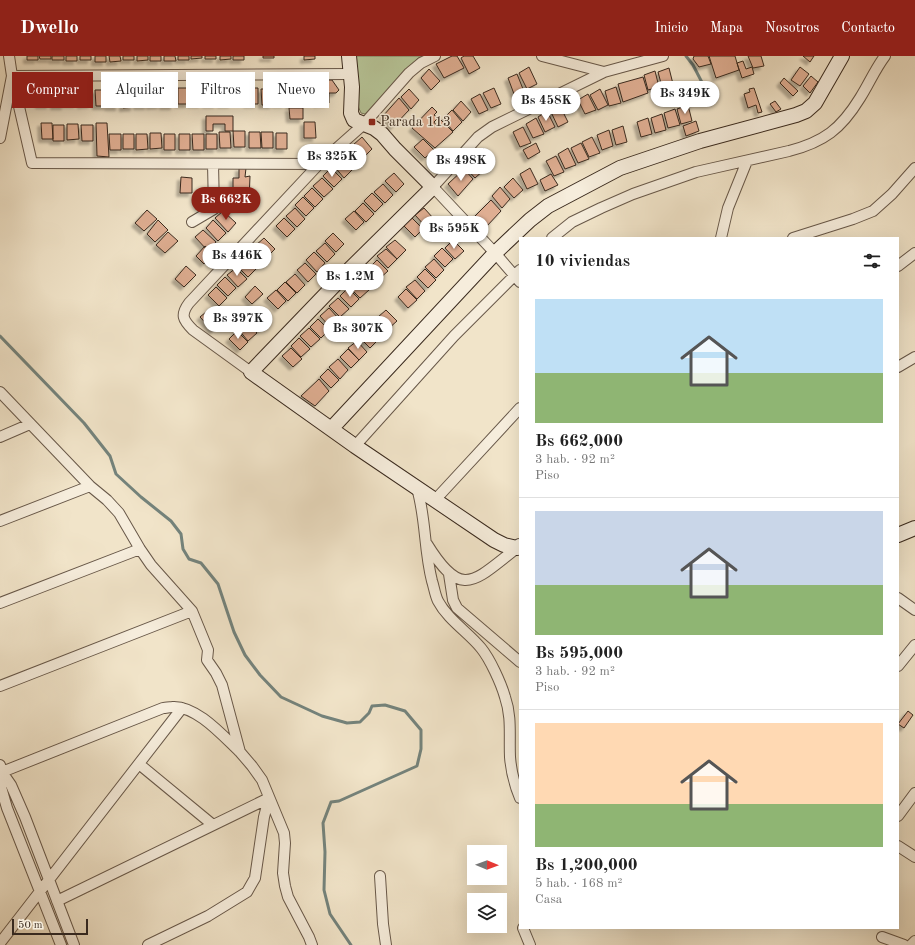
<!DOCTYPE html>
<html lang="es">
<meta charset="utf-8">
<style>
body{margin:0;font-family:"Old Standard TT",serif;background:#f6f6f6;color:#222;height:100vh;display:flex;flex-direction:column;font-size:15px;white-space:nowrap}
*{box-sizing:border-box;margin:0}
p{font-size:13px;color:#767676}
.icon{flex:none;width:22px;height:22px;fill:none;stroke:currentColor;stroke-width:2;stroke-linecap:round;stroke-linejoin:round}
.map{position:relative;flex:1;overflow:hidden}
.sheet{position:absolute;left:519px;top:181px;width:380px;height:692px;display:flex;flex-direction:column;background:#fff;border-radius:0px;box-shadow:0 4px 16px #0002}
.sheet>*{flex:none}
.banner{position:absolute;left:12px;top:16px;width:380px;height:36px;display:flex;gap:8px}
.needle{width:26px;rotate:91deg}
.tools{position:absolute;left:467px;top:789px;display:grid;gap:8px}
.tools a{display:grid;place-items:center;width:40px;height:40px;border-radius:0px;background:#fff;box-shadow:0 4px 16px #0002;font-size:20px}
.scale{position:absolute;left:12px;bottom:10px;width:76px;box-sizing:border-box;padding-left:4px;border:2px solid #3a2a1e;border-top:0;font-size:11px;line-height:14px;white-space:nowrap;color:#3a2a1e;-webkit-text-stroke:3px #f6eddc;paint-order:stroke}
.price{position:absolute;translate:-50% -34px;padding:0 9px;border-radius:14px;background:#fff;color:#222;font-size:13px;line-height:26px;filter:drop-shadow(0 1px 2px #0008)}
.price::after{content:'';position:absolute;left:50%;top:24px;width:12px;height:9px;margin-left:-6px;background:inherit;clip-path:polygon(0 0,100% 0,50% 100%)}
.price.current{background:#8f2418;color:#fff}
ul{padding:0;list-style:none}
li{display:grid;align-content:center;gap:8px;height:212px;padding:0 16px}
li+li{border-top:1px solid #e0e0e0}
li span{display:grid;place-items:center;height:124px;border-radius:0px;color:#555}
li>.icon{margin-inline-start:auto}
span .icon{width:72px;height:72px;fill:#fffc;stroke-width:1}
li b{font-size:17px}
h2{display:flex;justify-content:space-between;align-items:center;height:48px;padding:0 16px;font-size:17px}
.chip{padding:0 14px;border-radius:0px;background:#fff;box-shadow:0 4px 16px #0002;font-size:14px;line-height:36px}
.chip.current{background:#8f2418;color:#fff}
header{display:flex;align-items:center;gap:24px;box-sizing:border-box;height:56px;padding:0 20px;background:#8f2418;color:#fff}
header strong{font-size:19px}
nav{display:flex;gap:22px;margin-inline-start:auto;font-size:14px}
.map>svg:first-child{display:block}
.green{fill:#b7c598;stroke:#78785b}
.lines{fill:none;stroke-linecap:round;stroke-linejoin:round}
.stream{stroke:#74837c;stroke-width:3}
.building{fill:#dfae92;stroke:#3a2a1e;filter:url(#shadow)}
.street-casing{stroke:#685849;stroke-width:12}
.secondary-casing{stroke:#3a2a1e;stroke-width:16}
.street{stroke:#f6eddc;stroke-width:10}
.secondary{stroke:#f6eddc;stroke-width:14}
.poi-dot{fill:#8f2418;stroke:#f6eddc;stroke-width:1.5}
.labels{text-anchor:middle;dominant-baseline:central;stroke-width:3;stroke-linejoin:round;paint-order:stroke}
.poi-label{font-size:14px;fill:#3a2a1e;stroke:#f6eddc;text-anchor:start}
</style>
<header>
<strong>Dwello</strong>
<nav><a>Inicio</a><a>Mapa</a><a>Nosotros</a><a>Contacto</a></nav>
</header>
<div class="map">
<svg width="915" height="889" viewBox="0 0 915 889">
<defs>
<filter id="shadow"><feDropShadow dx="-3.5" dy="3.5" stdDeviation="1" flood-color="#0004"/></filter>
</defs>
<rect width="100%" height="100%" fill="#f1e4c9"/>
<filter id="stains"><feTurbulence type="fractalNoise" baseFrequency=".005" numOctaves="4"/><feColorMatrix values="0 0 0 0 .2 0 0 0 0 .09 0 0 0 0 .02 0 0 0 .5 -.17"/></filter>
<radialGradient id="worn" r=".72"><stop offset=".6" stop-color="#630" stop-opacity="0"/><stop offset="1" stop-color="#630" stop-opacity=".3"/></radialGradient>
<!-- green -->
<path class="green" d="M354,0H423L418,2L408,13L365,58L361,57L358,50Z"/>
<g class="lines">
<!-- stream -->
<path class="stream" d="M686,0L693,9L708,38
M0,280L84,367L110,400L116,418L141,441L171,465L181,478L183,493L189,503L201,507L218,528L234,576L245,599L260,619L281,641L322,660L347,667L360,666L369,657L372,650L385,649L405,655L421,674V693L417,710L339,745L331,746L323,767L325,796L324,834L330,858L351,889"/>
</g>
<!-- building -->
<path class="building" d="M27,0H38V4H27Z
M39,0H51V3H40Z
M52,0H64V4H52Z
M66,0H77V5H66Z
M80,0H91V4H80Z
M95,0H106V6H95Z
M109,0H120L121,5L110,6Z
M123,0H134V4H123Z
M137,0H148V4L137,5Z
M150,0H161V5H150Z
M164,0H175L176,5H164Z
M178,0H189V4H178Z
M191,0H202V2L191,3Z
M205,0H216V3H205Z
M220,0H231V3L220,4Z
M233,0H244V4H233Z
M263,0H274V2H263Z
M304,0H315V3L304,4Z
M452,0H457L464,12L444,22L436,8Z
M464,0H473L480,12L469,18L461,2Z
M694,0H708L711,8L699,11L693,3Z
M709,0H735L739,14L716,22Z
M748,0H761L764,10L753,12Z
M803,0H814L810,6Z
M743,5L746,13L752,11L754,18L742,22L737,7Z
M529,11L537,28L527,33L519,17Z
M800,11L809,18L800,30L791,24Z
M669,12L673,28L662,31L658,16Z
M429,13L440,25L431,34L421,22Z
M655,15L659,31L648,34L644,19Z
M517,18L523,33L514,38L508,22Z
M811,20L818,26L810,37L803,30Z
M643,21L648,37L623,46L618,28Z
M784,22L798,35L793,40L780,27Z
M289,24H302L303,50L289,49Z
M317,24H332L339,34L336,37H329V47L317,48Z
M233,30H245V46H234Z
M616,31L621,47L609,50L605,35Z
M178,32H189V48H178Z
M191,32L202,33V48H191Z
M220,32H232V48H221Z
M247,32H258V48H247Z
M275,32H286V48H275Z
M303,32H314L315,47L304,48Z
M494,32L501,48L491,52L483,37Z
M754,32L762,56L758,57L756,49L748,52L744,38L750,36L749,33Z
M65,33H77V48H66Z
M80,33H92V48L81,49Z
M205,33H217V48H206Z
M261,33H273V49H262Z
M409,33L419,44L411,53L401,41Z
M600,33L608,49L598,54L590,39Z
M38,34H50V49H39Z
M53,34H64L65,50H54Z
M95,34H107V50H96Z
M150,34H161V49L150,50Z
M163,34H174V50H163Z
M107,35H119V51H108Z
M136,35H148V50H137Z
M123,36H134V51L123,52Z
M480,38L488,54L479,58L471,43Z
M588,38L596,54L585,58L578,44Z
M399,42L409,54L393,71L383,60Z
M461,45L471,56L463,65L453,54Z
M775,45L781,53L776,56L770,48Z
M688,49L692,65L681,68L677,53Z
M560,50L568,66L558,71L551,56Z
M432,51L437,56L434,59L438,62L434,66L436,69L441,64L453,76L435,92L412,72Z
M289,52H303V63H290Z
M675,53L680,69L668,72L664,57Z
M452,54L462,66L453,75L443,63Z
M547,55L555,71L545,76L538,61Z
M662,58L666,74L655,77L651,62Z
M206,60H233V75H225V68H213V75H206Z
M536,62L544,78L533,82L526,68Z
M648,62L652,78L641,81L637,66Z
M696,65L699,75L686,80L683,70Z
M304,66H315L316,82H304Z
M41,67H52L53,83H42Z
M96,67H107L109,101L97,100Z
M67,68H78L79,83L67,84Z
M53,69H64V85H53Z
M81,69H93V85H82Z
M623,70L627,86L616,89L612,74Z
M523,71L531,87L520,91L513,76Z
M609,74L613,90L602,94L597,79Z
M233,75H245V91H234Z
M219,76H230L231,92H220Z
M249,76H260L261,92H249Z
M261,76H273V92H262Z
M150,77H161L162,92L150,93Z
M276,77H287V93H276Z
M109,78H121V94H110Z
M123,78H134V93H123Z
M136,78H147L148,93L136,94Z
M164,78H175V94H164Z
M179,78H190V94H179Z
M192,78H204V94H193Z
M206,78H217V93H206Z
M362,81L372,93L364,101L353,89Z
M592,81L600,97L589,101L582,86Z
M423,83L434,94L425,102L414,91Z
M536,87L540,96L528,103L523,94Z
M581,87L589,103L578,107L571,92Z
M352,92L363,102L354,111L344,99Z
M483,92L493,104L484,113L475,101Z
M568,92L576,109L565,113L558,98Z
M469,93L474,98L465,109L460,103Z
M556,100L564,116L554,120L546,105Z
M342,102L353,113L344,122L334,110Z
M473,102L484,114L475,122L465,111Z
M239,112H246L245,121L250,120L249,145H242V152H233V122H239Z
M331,112L342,123L334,131L323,120Z
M530,112L538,128L527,133L520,118Z
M464,113L473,123L458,140L448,128Z
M394,117L404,128L396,136L385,125Z
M551,118L558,129L545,135L540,124Z
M181,121L192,122V137H180Z
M322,122L333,133L324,141L313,130Z
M513,122L523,134L514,142L504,131Z
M383,128L393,139L385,147L374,136Z
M500,131L510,143L502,152L492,140Z
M312,132L323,143L315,151L304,140Z
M372,137L383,148L375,156L364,145Z
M303,141L314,152L306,160L295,149Z
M491,144L501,155L486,171L474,161Z
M363,147L374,158L366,166L355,155Z
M295,152L305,163L297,171L286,160Z
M424,152L434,163L426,171L415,159Z
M147,154L157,163L144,175L135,167Z
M223,155L236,167L228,176L215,162Z
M354,155L364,166L356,174L345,163Z
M284,162L295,173L287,181L276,170Z
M412,162L423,173L415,181L404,170Z
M158,164L168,174L155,186L147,178Z
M213,164L226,177L218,185L206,172Z
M203,174L216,186L208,195L195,181Z
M168,176L178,185L165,197L156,189Z
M333,177L344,188L336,196L325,185Z
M264,182L275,193L266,202L255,190Z
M395,184L406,194L397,203L386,191Z
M453,184L464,195L455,203L445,192Z
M325,187L335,198L327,206L316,195Z
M205,190L213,197L204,208L196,200Z
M255,192L266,203L258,211L247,200Z
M442,192L453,203L445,211L434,200Z
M386,193L397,203L388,212L377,200Z
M314,196L325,207L317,216L306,204Z
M246,202L256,213L248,221L237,210Z
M434,203L444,214L436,222L425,211Z
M377,204L388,215L379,223L369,212Z
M305,207L316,218L308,226L297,214Z
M186,210L196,219L184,231L175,223Z
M236,212L247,223L238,231L227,219Z
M368,212L379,223L371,231L360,220Z
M425,213L436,224L428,232L417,221Z
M295,218L305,229L297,237L286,226Z
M225,221L236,232L228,240L217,229Z
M358,223L369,234L360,242L349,231Z
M415,224L425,235L417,243L406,231Z
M285,226L296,237L288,245L277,234Z
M255,230L263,238L252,248L245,241Z
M216,231L227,242L219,250L208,239Z
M348,232L359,243L351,251L340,240Z
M406,233L417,244L408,252L398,241Z
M276,234L286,245L278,253L267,242Z
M338,242L349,253L340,261L329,250Z
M329,252L339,263L331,272L320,260Z
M386,254L397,265L388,273L378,261Z
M206,256L220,269L213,275L200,261Z
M257,256L267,267L259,275L248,264Z
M377,262L388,273L379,281L368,270Z
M318,263L329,274L321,282L310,271Z
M246,266L257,277L248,285L238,273Z
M309,272L320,283L311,291L300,280Z
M367,273L378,284L370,292L359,281Z
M237,275L248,286L240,294L229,283Z
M299,282L310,293L301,301L291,290Z
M357,285L367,296L359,304L348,292Z
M291,292L302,303L293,311L282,300Z
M348,293L359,304L351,312L340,301Z
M338,303L348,314L340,323L329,311Z
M328,313L339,324L331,332L320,321Z
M319,323L329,335L315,350L301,340Z
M908,655L913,659L904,672L898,668Z"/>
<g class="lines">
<!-- street casing -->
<g class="street-casing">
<path id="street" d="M9,0L12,20L32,107L319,108
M542,0L604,16
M0,82L12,20L350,18
M192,166L214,153L213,108
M552,182L572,166L601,152L633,138L696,116L789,95C824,86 841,73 860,42C869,28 875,13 885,0
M721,182L728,152L747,105
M793,182L853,163L873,155L892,138L915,112
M898,210L915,197
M520,226L495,197L433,131L478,81L492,71L604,16L663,0
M898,311L915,301
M251,316L193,274C183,264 180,259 189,247L319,108L364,68L409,17L421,7L435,0
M0,336L90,430L107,444L119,457L140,493L151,509L192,555L208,594L207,604L216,617L222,629L240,696L252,710L262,724L284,777L285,787L283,817L285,830L288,841L309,881L312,889
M0,381L30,368
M355,390L454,280L520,214
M417,432C426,463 424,494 432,525C434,531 435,539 438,545C448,564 468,576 481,592C490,603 501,627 505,641C512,661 509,680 510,701C511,714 515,730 520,742
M435,444L520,352
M0,465L90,430
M427,488C462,545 474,525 517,492L519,488
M449,518L453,544L457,552L520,606
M898,542L915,554
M0,547L140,493
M898,610L915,589
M0,630L192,555
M139,708L213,769
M0,709L2,716L11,729L25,761L74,889
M2,716L1,731L7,752L61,889
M0,719L2,716L163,652C166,652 169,651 172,651C196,649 223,680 239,695
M898,760L915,737
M898,790L915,801
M380,820L383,868L386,889
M57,845L269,742
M523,872L530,889
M882,881L904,889
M0,887L182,652
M148,889L208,860L247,836L255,822L264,761L269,742
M911,889L915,885"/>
</g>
<!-- secondary casing -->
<g class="secondary-casing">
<path id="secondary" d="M349,0L352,31L351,57L354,64L374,72L382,78L395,93L433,131L350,213L251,316L355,390L494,484L504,489L517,492L520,491
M331,373L495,197L530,164L548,150L620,112L700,85L796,59L806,55L815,47L842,0
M898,479L915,472"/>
</g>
<!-- street -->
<use href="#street" class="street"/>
<!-- secondary -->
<use href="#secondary" class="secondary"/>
</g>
<!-- markers -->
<rect class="poi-dot" x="368" y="62" width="8" height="8" rx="2"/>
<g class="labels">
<!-- poi labels -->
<g class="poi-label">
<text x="380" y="66">Parada 113</text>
</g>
</g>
<rect width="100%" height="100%" filter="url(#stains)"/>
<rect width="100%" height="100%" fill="url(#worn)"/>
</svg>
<div class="tools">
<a><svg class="needle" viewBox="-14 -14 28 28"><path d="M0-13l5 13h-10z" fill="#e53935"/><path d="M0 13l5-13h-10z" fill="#767676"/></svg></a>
<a><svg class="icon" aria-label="layers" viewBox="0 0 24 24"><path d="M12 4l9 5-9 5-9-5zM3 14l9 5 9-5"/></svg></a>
</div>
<div class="scale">50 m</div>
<b class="price" style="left:685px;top:59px">Bs 349K</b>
<b class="price" style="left:546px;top:66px">Bs 458K</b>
<b class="price" style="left:332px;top:122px">Bs 325K</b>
<b class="price" style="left:461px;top:126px">Bs 498K</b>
<b class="price current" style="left:226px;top:165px">Bs 662K</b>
<b class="price" style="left:454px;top:194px">Bs 595K</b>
<b class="price" style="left:237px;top:221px">Bs 446K</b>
<b class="price" style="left:350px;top:242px">Bs 1.2M</b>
<b class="price" style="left:238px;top:284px">Bs 397K</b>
<b class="price" style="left:358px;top:294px">Bs 307K</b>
<div class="banner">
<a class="chip current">Comprar</a>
<a class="chip">Alquilar</a>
<a class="chip">Filtros</a>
<a class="chip">Nuevo</a>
</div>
<section class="sheet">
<h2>10 viviendas<svg class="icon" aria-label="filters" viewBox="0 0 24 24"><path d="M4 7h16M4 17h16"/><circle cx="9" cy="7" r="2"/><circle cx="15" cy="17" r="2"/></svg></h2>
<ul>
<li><span style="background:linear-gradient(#bfe0f5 60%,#8fb573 0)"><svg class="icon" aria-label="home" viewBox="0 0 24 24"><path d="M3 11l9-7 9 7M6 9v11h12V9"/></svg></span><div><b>Bs 662,000</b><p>3 hab. · 92 m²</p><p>Piso</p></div></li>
<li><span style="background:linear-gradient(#c9d6e8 60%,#8fb573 0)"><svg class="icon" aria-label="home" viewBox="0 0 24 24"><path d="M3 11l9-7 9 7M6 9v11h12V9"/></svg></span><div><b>Bs 595,000</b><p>3 hab. · 92 m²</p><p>Piso</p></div></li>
<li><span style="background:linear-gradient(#ffd9b3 65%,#8fb573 0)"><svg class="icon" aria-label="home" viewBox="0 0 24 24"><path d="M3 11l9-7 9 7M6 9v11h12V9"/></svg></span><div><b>Bs 1,200,000</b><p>5 hab. · 168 m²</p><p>Casa</p></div></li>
</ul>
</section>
</div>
